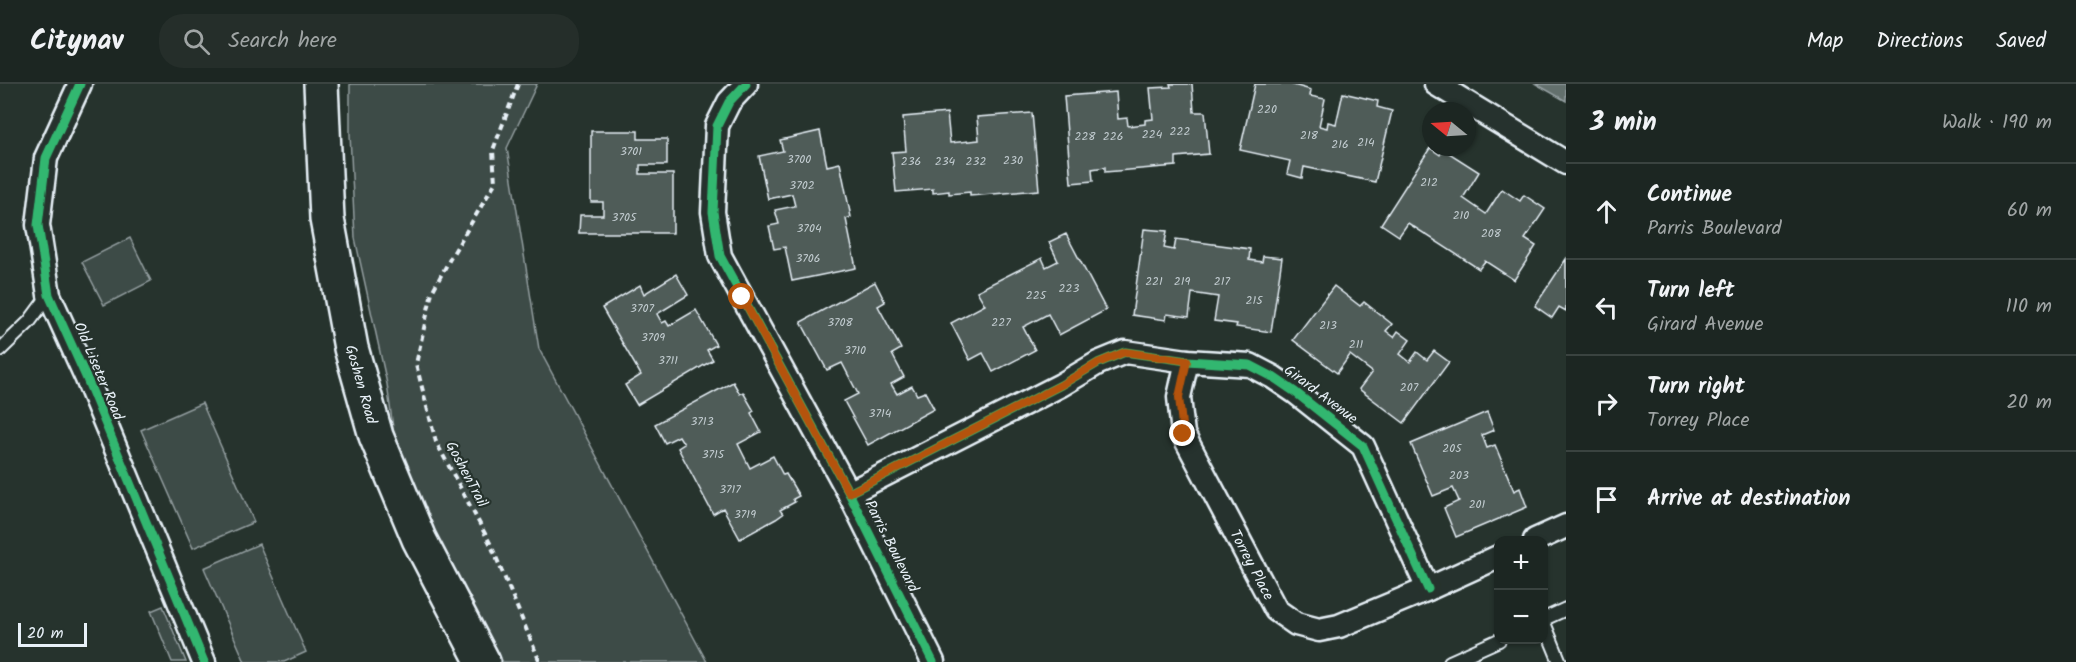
<!DOCTYPE html>
<html lang="en">
<head>
<meta charset="utf-8">
<style>
	:root { --surface:#1c2622; --page:#252e2a; --text:#f1f3f6; --muted:#a0a5a5; --line:#3a4340 }
	body { margin:0; font-family:Kalam,sans-serif; background:var(--page); color:var(--text) }
	.controls { position:absolute; right:18px; bottom:18px; display:grid; overflow:hidden; border-radius:12px; box-shadow:0 2px 4px #0004 }
	.controls button { width:54px; height:54px; display:grid; place-items:center; padding:0; border:0; border-bottom:2px solid var(--line); background:var(--surface); color:var(--text); font:30px sans-serif }
	.compass { position:absolute; left:1422px; top:18px; width:54px; height:54px; border-radius:50%; background:var(--surface); box-shadow:0 2px 4px #0004; rotate:288deg }
	.scale { position:absolute; left:18px; bottom:15px; width:69px; box-sizing:border-box; padding-left:6px; border:3px solid #e8f1f8; border-top:0; font-size:16px; line-height:21px; white-space:nowrap; color:#e8f1f8; -webkit-text-stroke:4px #26332d; paint-order:stroke }
	.stop { position:absolute; width:18px; height:18px; margin:-14px; border:4px solid #b45309; border-radius:50%; background:#fff }
	.stop.end { background:#b45309; border-color:#fff; box-shadow:0 2px 6px #0008 }
	.list { margin:0; padding:0; list-style:none }
	h2 { display:flex; justify-content:space-between; align-items:center; height:78px; margin:0; padding:0 24px; font-size:26px }
	h2 small { font-size:20px; font-weight:400; color:var(--muted) }
	.list li { display:grid; grid-template-columns:39px 1fr auto; gap:18px; align-items:center; box-sizing:border-box; height:96px; padding:0 24px; border-top:2px solid var(--line) }
	.list b { display:block; font-size:22px; white-space:nowrap }
	.list p { margin:0; font-size:20px; white-space:nowrap; color:var(--muted) }
	.list em { font-size:20px; font-style:normal; color:var(--muted) }
	.icon { flex:none; width:33px; height:33px; fill:none; stroke:currentColor; stroke-width:2; stroke-linecap:round; stroke-linejoin:round }
	.map { position:relative; flex:none; width:1566px; height:578px; overflow:hidden }
	header { display:flex; align-items:center; gap:36px; box-sizing:border-box; height:84px; padding:0 30px; background:var(--surface); border-bottom:2px solid var(--line) }
	header strong { font-size:28px }
	nav { display:flex; gap:33px; margin-inline-start:auto; font-size:21px }
	.search { width:420px; height:54px; background:var(--page); display:flex; align-items:center; gap:15px; box-sizing:border-box; padding:0 21px; border-radius:24px; color:var(--muted); font-size:22px }
	main { display:flex }
	aside { flex:1; background:var(--surface) }
	.map>svg:first-child { display:block }
	.green { fill:#3e4b47; stroke:#939ea0; stroke-width:1.5 }
	.water { fill:#636f6d; stroke:#98a3a5; stroke-width:1.5 }
	.building { fill:#505c59; stroke:#e8f1f8; stroke-width:1.5 }
	.lines { fill:none; stroke-linecap:round; stroke-linejoin:round }
	.service-casing { stroke:#e8f1f8; stroke-width:16 }
	.minor-casing { stroke:#e8f1f8; stroke-width:27 }
	.secondary-casing { stroke:#e8f1f8; stroke-width:38 }
	.path { stroke:#e8f1f8; stroke-width:4; stroke-dasharray:6 4.5; stroke-linecap:butt }
	.service { stroke:#26332d; stroke-width:12 }
	.minor { stroke:#26332d; stroke-width:22 }
	.secondary { stroke:#26332d; stroke-width:33 }
	.cycleway-casing { stroke:#26332d; stroke-width:13 }
	.cycleway { stroke:#33b770; stroke-width:9 }
	.route { stroke:#b45309; stroke-width:8 }
	.labels { text-anchor:middle; stroke-width:4.5; stroke-linejoin:round; paint-order:stroke }
	.number-label { font-size:12px; fill:#c2ccd0 }
	.street-label { font-size:15px; fill:#e8f1f8; stroke:#26332d }
</style>
</head>
<body>
<header>
<strong>Citynav</strong>
<div class="search"><svg class="icon" aria-label="search" viewBox="0 0 24 24"><circle cx="10" cy="10" r="6"/><path d="M15 15l6 6"/></svg>Search here</div>
<nav><a>Map</a><a>Directions</a><a>Saved</a></nav>
</header>
<main>
<div class="map">
<svg width="1566" height="578" viewBox="0 0 1566 578">
	<rect width="100%" height="100%" fill="#26332d"/>
	<filter id="ink" filterUnits="userSpaceOnUse"><feTurbulence type="fractalNoise" baseFrequency=".0167" numOctaves="2"/><feDisplacementMap in="SourceGraphic" scale="12" xChannelSelector="R" yChannelSelector="G"/><feConvolveMatrix kernelMatrix="1 2 1 2 8 2 1 2 1" color-interpolation-filters="sRGB"/></filter>
	<g filter="url(#ink)">
		<g class="green">
			<path d="M350 0H537L507 64 539 265 707 578H503L399 388 387 300 355 154 350 50Z"/>
			<path d="M130 154 151 197 104 221 82 178Z"/>
			<path d="M202 319 254 438 193 464 141 346Z"/>
			<path d="M259 460 306 568 284 578H245L204 484Z"/>
			<path d="M163 522 186 578H172L151 527Z"/>
		</g>
		<path class="water" d="M1536 0H1566V17Z"/>
		<g class="building">
			<path d="M1170 0H1192L1194 28H1205L1209 70 1176 73V82L1105 88V83L1092 85 1093 97 1071 99 1064 12 1116 8 1118 35 1127 34 1128 42 1145 40V36L1153 35 1150 4 1171 3Z"/>
			<path d="M1255 0H1290L1311 6 1310 12 1325 15 1319 42 1327 44 1328 38 1336 40 1343 9 1378 17 1377 23 1392 27 1375 98 1304 83 1302 94 1287 90 1290 77 1240 66Z"/>
			<path d="M947 29 950 59 979 56 977 33 1032 29 1039 106 970 112V108L949 110V107L933 109V105L896 108 892 68 906 67 903 33Z"/>
			<path d="M591 47H638V55H667V81H640V90H673V149H579L580 131H603V118H591Z"/>
			<path d="M820 47 827 82 840 79 851 133 846 135 856 184 792 197 785 163 774 165 769 142 779 140 775 126 795 122 792 110 768 115 759 72 783 67 780 56Z"/>
			<path d="M1430 64 1440 71 1443 65 1479 88 1463 114 1486 130 1502 105 1520 117 1524 111 1545 125 1525 155 1536 162 1514 196 1485 177 1479 185 1408 139 1399 152 1381 140Z"/>
			<path d="M1144 145 1167 147 1164 164 1174 166 1176 155 1250 165 1249 176 1262 178 1263 172 1282 174 1271 248 1236 243 1237 240 1214 237 1218 213 1192 209 1189 233 1167 230 1166 236 1132 231Z"/>
			<path d="M1066 150 1106 226 1059 251 1048 230 1023 243 1035 266 993 288 983 269 970 276 951 239 985 221 977 207 1042 174 1046 183 1058 177 1049 158Z"/>
			<path d="M1566 175V227L1559 223 1552 234 1535 222Z"/>
			<path d="M676 190 688 211 657 230 662 239 666 237 669 242 696 226 716 261 707 266 713 276 637 321 625 301 641 291 602 224 640 201 644 210Z"/>
			<path d="M875 198 885 218 878 222 901 265 892 270 904 293 891 300 897 310 912 302 917 311 925 308 934 325 868 361 844 317 858 310 842 279 827 286 801 238Z"/>
			<path d="M1334 202 1360 222 1364 218 1392 240 1386 247 1394 253 1398 247 1410 256 1400 270 1410 278 1417 268 1427 276 1434 267 1449 278 1404 339 1359 305 1372 288 1350 271 1337 289 1293 256Z"/>
			<path d="M733 298 740 310 743 308 754 327 751 329 761 348 738 360 750 384 773 372 783 391 786 390 799 412 793 415 795 418 780 426 783 430 776 435 740 455 723 424 713 430 678 364 684 360 679 352 665 359 655 340Z"/>
			<path d="M1487 328 1494 346 1482 351 1487 364 1495 361 1514 407 1520 404 1527 423 1456 453 1444 424 1459 417 1453 404 1433 412 1411 360Z"/>
		</g>
		<g class="lines">
			<g class="service-casing">
				<g id="service">
					<path d="M0 266 29 238 49 211"/>
					<path d="M1544 535 1566 525"/>
					<path d="M1544 539 1560 578"/>
					<path d="M1450 578 1499 556"/>
				</g>
			</g>
			<g class="minor-casing">
				<g id="minor">
					<path d="M80 0 46 74 38 141 49 211 87 295 204 578"/>
					<path d="M746 0 729 18 717 42 713 128 720 172 849 409 933 578"/>
					<path d="M1436 0 1566 79"/>
					<path id="s1" d="M1187 277 1179 313 1183 350 1276 526 1296 540 1319 546 1339 542 1428 505 1498 473"/>
					<path d="M849 409 1061 301 1098 279 1125 268 1187 277 1250 281 1273 293 1295 308 1363 362 1428 505"/>
					<path d="M1535 456 1566 442"/>
				</g>
			</g>
			<g class="secondary-casing">
				<g id="secondary">
					<path id="s2" d="M321 0 327 135 351 264 376 352 419 455 483 578"/>
				</g>
			</g>
			<path class="path" d="M518 0 493 66 495 99 451 173 432 208 416 280 436 358 491 461 540 578"/>
			<use href="#service" class="service"/>
			<use href="#minor" class="minor"/>
			<use href="#secondary" class="secondary"/>
			<g class="cycleway-casing">
				<g id="cycleway">
					<path d="M80 0 46 74 38 141 49 211 87 295 204 578"/>
					<path d="M746 0 729 18 717 42 713 128 720 172 849 409 933 578"/>
					<path d="M849 409 1061 301 1098 279 1125 268 1187 277 1250 281 1273 293 1295 308 1363 362 1428 505"/>
				</g>
			</g>
			<use href="#cycleway" class="cycleway"/>
		</g>
	</g>
	<g class="lines" filter="url(#ink)">
		<path class="route" d="M742 213 849 409 1061 301 1098 279 1125 268 1187 277 1179 313 1183 350"/>
	</g>
	<g class="labels">
		<g class="number-label">
			<text x="1267" y="29">220</text>
			<text x="1180" y="51">222</text>
			<text x="1152" y="54">224</text>
			<text x="1309" y="55">218</text>
			<text x="1085" y="56">228</text>
			<text x="1113" y="56">226</text>
			<text x="1366" y="62">214</text>
			<text x="1340" y="64">216</text>
			<text x="631" y="71">3701</text>
			<text x="799" y="79">3700</text>
			<text x="1013" y="80">230</text>
			<text x="911" y="81">236</text>
			<text x="945" y="81">234</text>
			<text x="976" y="81">232</text>
			<text x="1429" y="102">212</text>
			<text x="802" y="105">3702</text>
			<text x="1461" y="135">210</text>
			<text x="624" y="137">3705</text>
			<text x="809" y="148">3704</text>
			<text x="1491" y="153">208</text>
			<text x="808" y="178">3706</text>
			<text x="1154" y="201">221</text>
			<text x="1182" y="201">219</text>
			<text x="1222" y="201">217</text>
			<text x="1069" y="208">223</text>
			<text x="1036" y="215">225</text>
			<text x="1254" y="220">215</text>
			<text x="642" y="228">3707</text>
			<text x="840" y="242">3708</text>
			<text x="1001" y="242">227</text>
			<text x="1328" y="245">213</text>
			<text x="653" y="257">3709</text>
			<text x="1356" y="264">211</text>
			<text x="855" y="270">3710</text>
			<text x="668" y="280">3711</text>
			<text x="1409" y="307">207</text>
			<text x="880" y="333">3714</text>
			<text x="702" y="341">3713</text>
			<text x="1452" y="368">205</text>
			<text x="713" y="374">3715</text>
			<text x="1459" y="395">203</text>
			<text x="730" y="409">3717</text>
			<text x="1477" y="424">201</text>
			<text x="745" y="434">3719</text>
		</g>
		<g class="street-label">
			<text transform="translate(99 287) rotate(67)" y="5">Old Liseter Road</text>
			<text dy="5" stroke="none"><textPath href="#s2" startOffset="304">Goshen Road</textPath></text>
			<text transform="translate(1321 310) rotate(37)" y="5">Girard Avenue</text>
			<text transform="translate(467 390) rotate(62)" y="5">GoshenTrail</text>
			<text transform="translate(892 462) rotate(63)" y="5">Parris Boulevard</text>
			<text dy="5" stroke="none"><textPath href="#s1" startOffset="222">Torrey Place</textPath></text>
		</g>
	</g>
</svg>
<div class="controls">
<button>+</button>
<button>−</button>
</div>
<svg class="compass" viewBox="-18 -18 36 36"><path d="M0-13l5 13h-10z" fill="#e53935"/><path d="M0 13l5-13h-10z" fill="#a0a5a5"/></svg>
<div class="scale">20 m</div>
<div class="stop" style="left:742px;top:213px"></div>
<div class="stop end" style="left:1183px;top:350px"></div>
</div>
<aside>
<h2>3 min<small>Walk · 190 m</small></h2>
<ul class="list">
<li><svg class="icon" aria-label="ahead" viewBox="0 0 24 24"><path d="M12 20V5M6 11l6-6 6 6"/></svg><div><b>Continue</b><p>Parris Boulevard</p></div><em>60 m</em></li>
<li><svg class="icon" aria-label="left" viewBox="0 0 24 24"><path d="M17 20v-9H6M10 6l-5 5 5 5"/></svg><div><b>Turn left</b><p>Girard Avenue</p></div><em>110 m</em></li>
<li><svg class="icon" aria-label="right" viewBox="0 0 24 24"><path d="M7 20v-9h11M14 6l5 5-5 5"/></svg><div><b>Turn right</b><p>Torrey Place</p></div><em>20 m</em></li>
<li><svg class="icon" aria-label="arrive" viewBox="0 0 24 24"><path d="M6 21V4h12l-3 4 3 4H6"/></svg><div><b>Arrive at destination</b></div></li>
</ul>
</aside>
</main>
</body>
</html>
